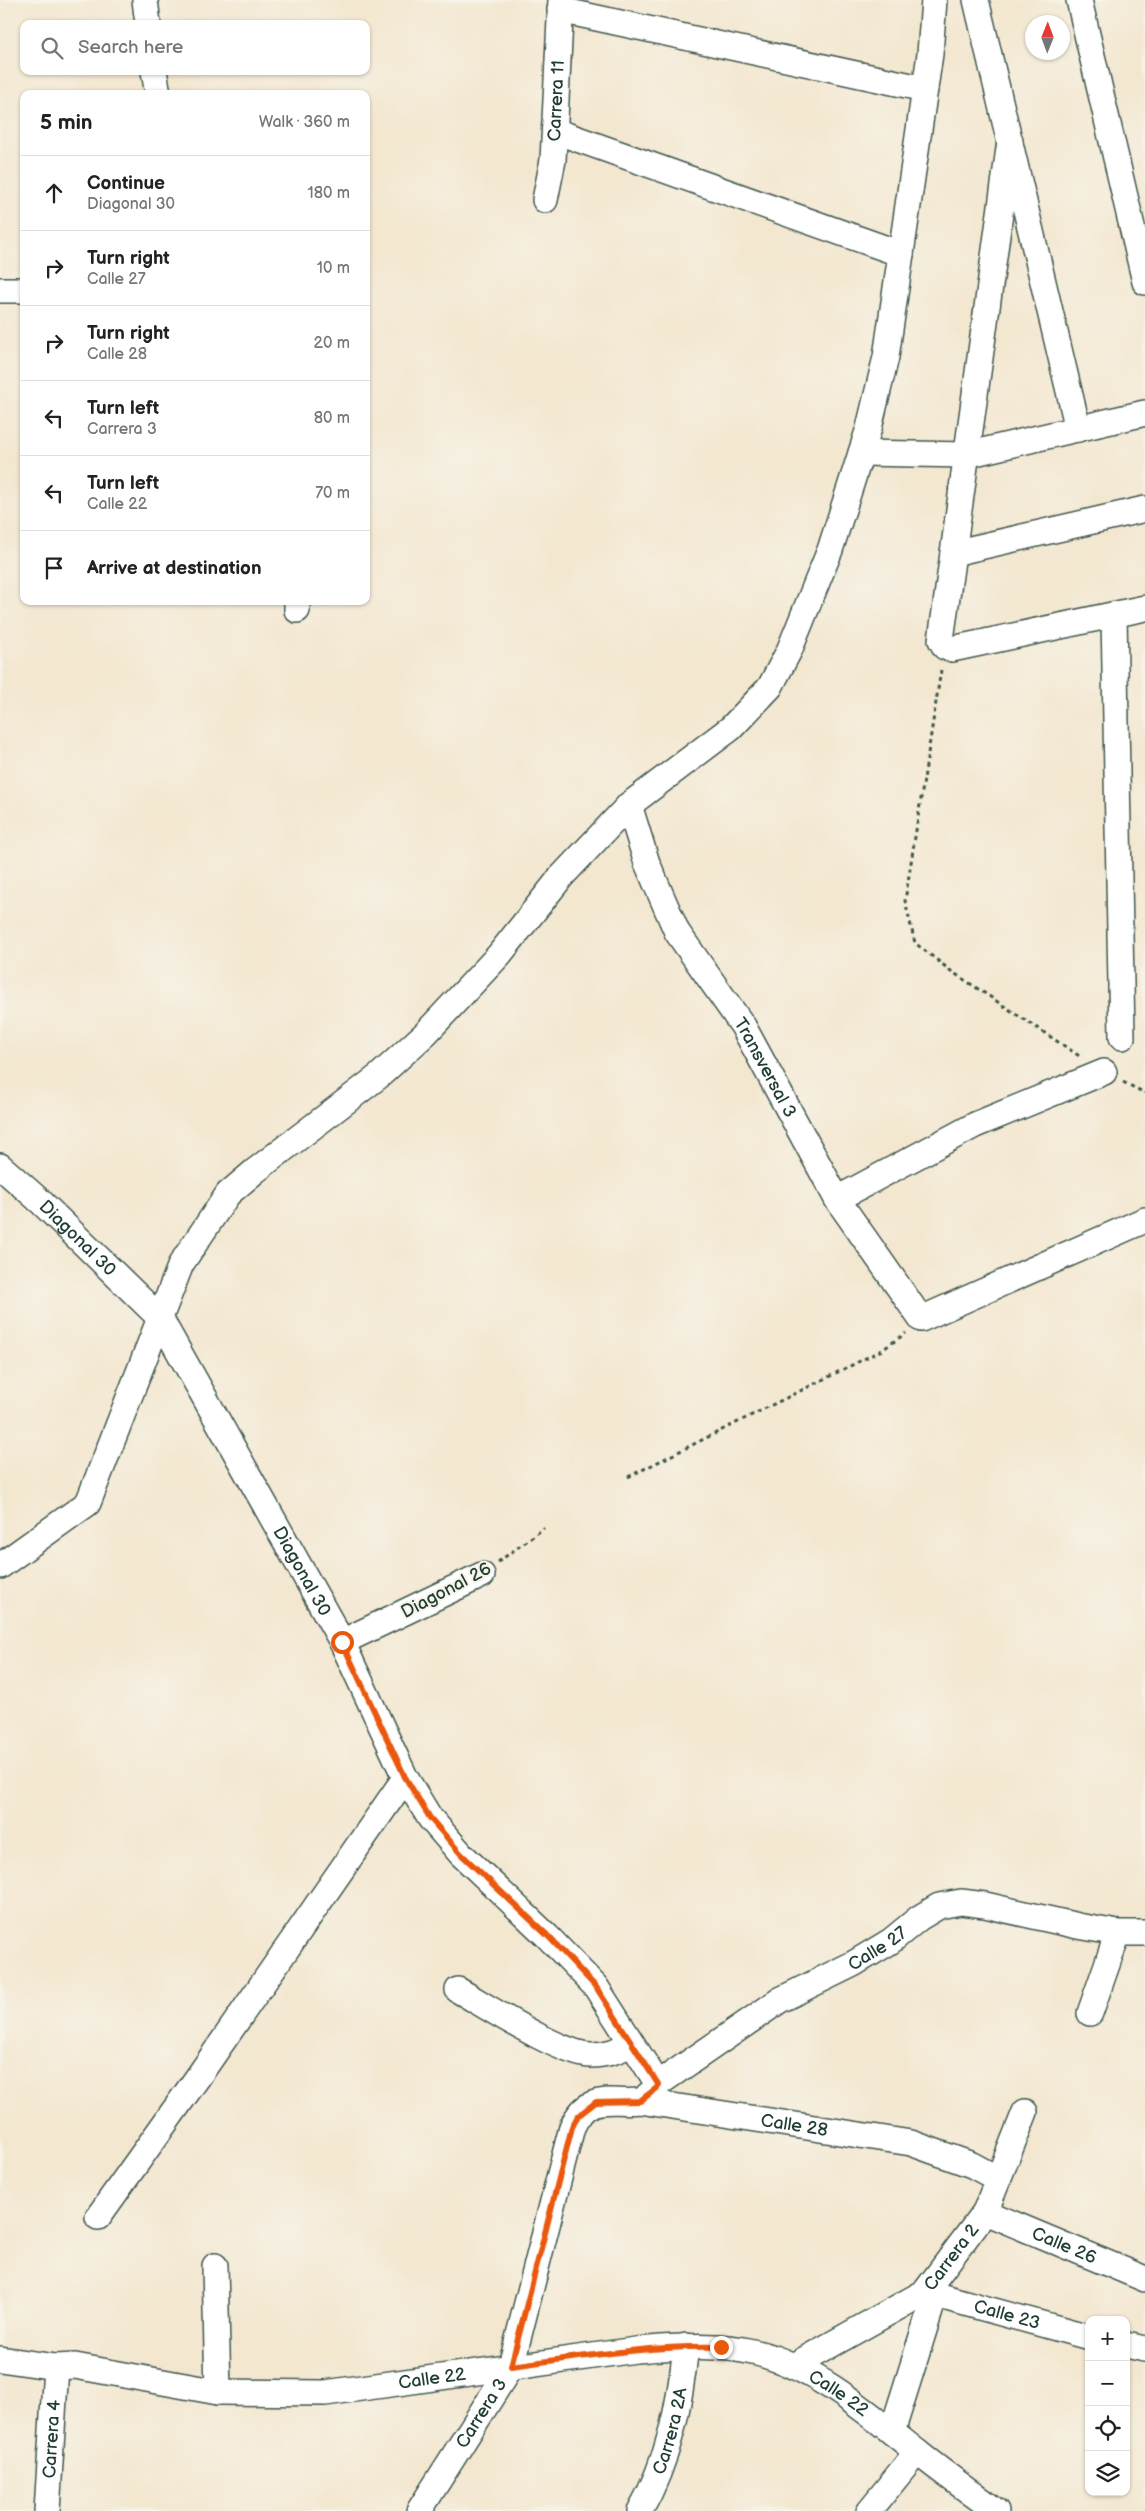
<!DOCTYPE html>
<html lang="en">
<head>
<meta charset="utf-8">
<style>
	:root { --surface:#fff; --page:#f2f2f2; --text:#222; --muted:#767676; --line:#e0e0e0 }
	body { margin:0; font-family:"Balsamiq Sans",sans-serif; background:var(--page); color:var(--text) }
	.controls { position:absolute; right:15px; bottom:15px; display:grid; overflow:hidden; border-radius:10px; box-shadow:0 1px 4px #0004 }
	.controls button { width:45px; height:45px; display:grid; place-items:center; padding:0; border:0; border-bottom:1px solid var(--line); background:var(--surface); color:var(--text); font:25px sans-serif }
	.compass { position:absolute; left:1025px; top:15px; width:45px; height:45px; border-radius:50%; background:var(--surface); box-shadow:0 1px 4px #0004; rotate:1deg }
	.stop { position:absolute; width:15px; height:15px; margin:-11px; border:4px solid #ea580c; border-radius:50%; background:#fff }
	.stop.end { background:#ea580c; border-color:#fff; box-shadow:0 1px 5px #0008 }
	.list { margin:0; padding:0; list-style:none }
	h2 { display:flex; justify-content:space-between; align-items:center; height:65px; margin:0; padding:0 20px; font-size:21px }
	h2 small { font-size:16px; font-weight:400; color:var(--muted) }
	.list li { display:grid; grid-template-columns:32px 1fr auto; gap:15px; align-items:center; box-sizing:border-box; height:75px; padding:0 20px; border-top:1px solid var(--line) }
	.list b { display:block; font-size:19px; white-space:nowrap }
	.list p { margin:0; font-size:16px; white-space:nowrap; color:var(--muted) }
	.list em { font-size:16px; font-style:normal; color:var(--muted) }
	.icon { flex:none; width:28px; height:28px; fill:none; stroke:currentColor; stroke-width:2; stroke-linecap:round; stroke-linejoin:round }
	.map { position:relative; flex:none; width:1145px; height:2511px; overflow:hidden }
	.search { position:absolute; background:var(--surface); box-shadow:0 1px 4px #0004; left:20px; top:20px; width:350px; height:55px; display:flex; align-items:center; gap:12px; box-sizing:border-box; padding:0 18px; border-radius:10px; color:var(--muted); font-size:19px }
	.panel { position:absolute; background:var(--surface); box-shadow:0 1px 4px #0004; left:20px; top:90px; width:350px; height:515px; border-radius:10px }
	.map>svg:first-child { display:block }
	.lines { fill:none; stroke-linecap:round; stroke-linejoin:round }
	.minor-casing { stroke:#3f564b; stroke-width:28 }
	.path { stroke:#3f564b; stroke-width:3; stroke-dasharray:4 4; stroke-linecap:butt }
	.minor { stroke:#fff; stroke-width:25 }
	.route { stroke:#ea580c; stroke-width:6 }
	.labels { text-anchor:middle; stroke-width:4; stroke-linejoin:round; paint-order:stroke }
	.street-label { font-size:18px; fill:#1f3d34; stroke:#f7f3e8 }
</style>
</head>
<body>
<div class="map">
<svg width="1145" height="2511" viewBox="0 0 1145 2511">
	<rect width="100%" height="100%" fill="#f7f3e8"/>
	<filter id="ink" filterUnits="userSpaceOnUse"><feTurbulence type="fractalNoise" baseFrequency=".02" numOctaves="2"/><feDisplacementMap in="SourceGraphic" scale="10" xChannelSelector="R" yChannelSelector="G"/><feConvolveMatrix kernelMatrix="1 2 1 2 8 2 1 2 1" color-interpolation-filters="sRGB"/></filter>
	<filter id="wash" filterUnits="userSpaceOnUse"><feTurbulence type="fractalNoise" baseFrequency=".0096" numOctaves="4" result="noise"/><feDisplacementMap in="SourceGraphic" scale="20" xChannelSelector="R" yChannelSelector="G"/><feGaussianBlur stdDeviation="1.12" result="paint"/><feColorMatrix in="noise" values="0 0 0 0 0 0 0 0 0 0 0 0 0 0 0 0 0 1.4 0 .05"/><feComposite in="paint" operator="in"/></filter>
	<g filter="url(#wash)">
		<rect width="100%" height="100%" fill="#f3e7d0"/>
	</g>
	<g filter="url(#ink)">
		<g class="lines">
			<g class="minor-casing">
				<g id="minor">
					<path d="M145 0 148 24"/>
					<path d="M976 0 1078 429"/>
					<path d="M1079 0 1145 282"/>
					<path d="M560 10 925 89"/>
					<path d="M154 71 158 94"/>
					<path d="M555 131 901 254"/>
					<path d="M1010 141 941 640 945 647 952 649 1145 608"/>
					<path id="s1" d="M545 200 553 160 561 0"/>
					<path d="M0 290H24"/>
					<path d="M861 453 966 455 1145 413"/>
					<path d="M953 553 1145 509"/>
					<path d="M297 601V610"/>
					<path d="M1114 616 1122 1037"/>
					<path id="s2" d="M629 805 647 863 677 932 743 1026 837 1199 921 1319 1145 1220"/>
					<path id="s3" d="M0 1166 41 1202 160 1318 342 1642 405 1777 430 1818 461 1854 547 1936 596 1987 658 2084"/>
					<path d="M837 1199 975 1125 1104 1072"/>
					<path d="M0 1566 88 1503 181 1264 228 1194 255 1171 379 1076 426 1033 499 955 561 877 629 805 731 728 770 687 789 651 830 550 869 428 886 357 930 54 934 0"/>
					<path d="M342 1642 482 1575"/>
					<path d="M458 1990C486 2006 562 2055 591 2055 606 2055 617 2051 631 2044"/>
					<path d="M1090 2013 1118 1933"/>
					<path id="s4" d="M648 2095 657 2088 658 2084 780 2000 853 1964 891 1941 919 1918 939 1906 961 1902 985 1905 1078 1926 1118 1933H1145"/>
					<path id="s5" d="M985 2212 1145 2279"/>
					<path d="M98 2217 198 2077 405 1778"/>
					<path d="M215 2266 218 2392"/>
					<path id="s6" d="M925 2292 1089 2337"/>
					<path d="M1126 2345 1145 2349"/>
					<path id="s7" d="M0 2359 56 2367 75 2366 218 2392 325 2393 636 2350C676 2347 717 2343 757 2353 817 2368 869 2414 917 2452 942 2472 969 2491 996 2511"/>
					<path id="s8" d="M793 2366 925 2292 985 2212 1025 2112"/>
					<path d="M892 2432 935 2295"/>
					<path id="s9" d="M47 2511 56 2367"/>
					<path id="s10" d="M419 2511 511 2366 572 2127C589 2091 609 2104 640 2101L911 2143 972 2165 998 2179"/>
					<path id="s11" d="M640 2511C669 2460 680 2404 686 2346"/>
					<path d="M869 2511 917 2452"/>
				</g>
			</g>
			<g class="path">
				<path d="M941 670 905 901 915 943 951 971 1081 1057"/>
				<path d="M1123 1082 1145 1093"/>
				<path d="M628 1477 882 1350 906 1333"/>
				<path d="M498 1562 544 1528"/>
			</g>
			<use href="#minor" class="minor"/>
		</g>
	</g>
	<g class="lines" filter="url(#ink)">
		<path class="route" d="M342 1642 405 1777 430 1818 461 1854 548 1936 596 1987 658 2084 657 2088 640 2101 596 2102 578 2116 572 2127 511 2366C581 2357 651 2345 721 2347"/>
	</g>
	<g class="labels">
		<g class="street-label">
			<text dy="6" stroke="none"><textPath href="#s1" startOffset="100">Carrera 11</textPath></text>
			<text dy="6" stroke="none"><textPath href="#s2" startOffset="298">Transversal 3</textPath></text>
			<text dy="6" stroke="none"><textPath href="#s3" startOffset="106">Diagonal 30</textPath></text>
			<text dy="6" stroke="none"><textPath href="#s3" startOffset="511">Diagonal 30</textPath></text>
			<text transform="translate(446 1590) rotate(-28)" y="6">Diagonal 26</text>
			<text dy="6" stroke="none"><textPath href="#s4" startOffset="274">Calle 27</textPath></text>
			<text dy="6" stroke="none"><textPath href="#s10" startOffset="654">Calle 28</textPath></text>
			<text dy="6" stroke="none"><textPath href="#s5" startOffset="86">Calle 26</textPath></text>
			<text dy="6" stroke="none"><textPath href="#s8" startOffset="195">Carrera 2</textPath></text>
			<text dy="6" stroke="none"><textPath href="#s6" startOffset="85">Calle 23</textPath></text>
			<text dy="6" stroke="none"><textPath href="#s7" startOffset="436">Calle 22</textPath></text>
			<text dy="6" stroke="none"><textPath href="#s7" startOffset="855">Calle 22</textPath></text>
			<text dy="6" stroke="none"><textPath href="#s10" startOffset="116">Carrera 3</textPath></text>
			<text dy="6" stroke="none"><textPath href="#s11" startOffset="86">Carrera 2A</textPath></text>
			<text dy="6" stroke="none"><textPath href="#s9" startOffset="72">Carrera 4</textPath></text>
		</g>
	</g>
</svg>
<div class="controls">
<button>+</button>
<button>−</button>
<button><svg class="icon" aria-label="locate" viewBox="0 0 24 24"><circle cx="12" cy="12" r="6"/><path d="M12 2v4M12 18v4M2 12h4M18 12h4"/></svg></button>
<button><svg class="icon" aria-label="layers" viewBox="0 0 24 24"><path d="M12 4l9 5-9 5-9-5zM3 14l9 5 9-5"/></svg></button>
</div>
<svg class="compass" viewBox="-18 -18 36 36"><path d="M0-13l5 13h-10z" fill="#e53935"/><path d="M0 13l5-13h-10z" fill="#767676"/></svg>
<div class="stop" style="left:342px;top:1642px"></div>
<div class="stop end" style="left:721px;top:2347px"></div>
<div class="search"><svg class="icon" aria-label="search" viewBox="0 0 24 24"><circle cx="10" cy="10" r="6"/><path d="M15 15l6 6"/></svg>Search here</div>
<section class="panel">
<h2>5 min<small>Walk · 360 m</small></h2>
<ul class="list">
<li><svg class="icon" aria-label="ahead" viewBox="0 0 24 24"><path d="M12 20V5M6 11l6-6 6 6"/></svg><div><b>Continue</b><p>Diagonal 30</p></div><em>180 m</em></li>
<li><svg class="icon" aria-label="right" viewBox="0 0 24 24"><path d="M7 20v-9h11M14 6l5 5-5 5"/></svg><div><b>Turn right</b><p>Calle 27</p></div><em>10 m</em></li>
<li><svg class="icon" aria-label="right" viewBox="0 0 24 24"><path d="M7 20v-9h11M14 6l5 5-5 5"/></svg><div><b>Turn right</b><p>Calle 28</p></div><em>20 m</em></li>
<li><svg class="icon" aria-label="left" viewBox="0 0 24 24"><path d="M17 20v-9H6M10 6l-5 5 5 5"/></svg><div><b>Turn left</b><p>Carrera 3</p></div><em>80 m</em></li>
<li><svg class="icon" aria-label="left" viewBox="0 0 24 24"><path d="M17 20v-9H6M10 6l-5 5 5 5"/></svg><div><b>Turn left</b><p>Calle 22</p></div><em>70 m</em></li>
<li><svg class="icon" aria-label="arrive" viewBox="0 0 24 24"><path d="M6 21V4h12l-3 4 3 4H6"/></svg><div><b>Arrive at destination</b></div></li>
</ul>
</section>
</div>
</body>
</html>
